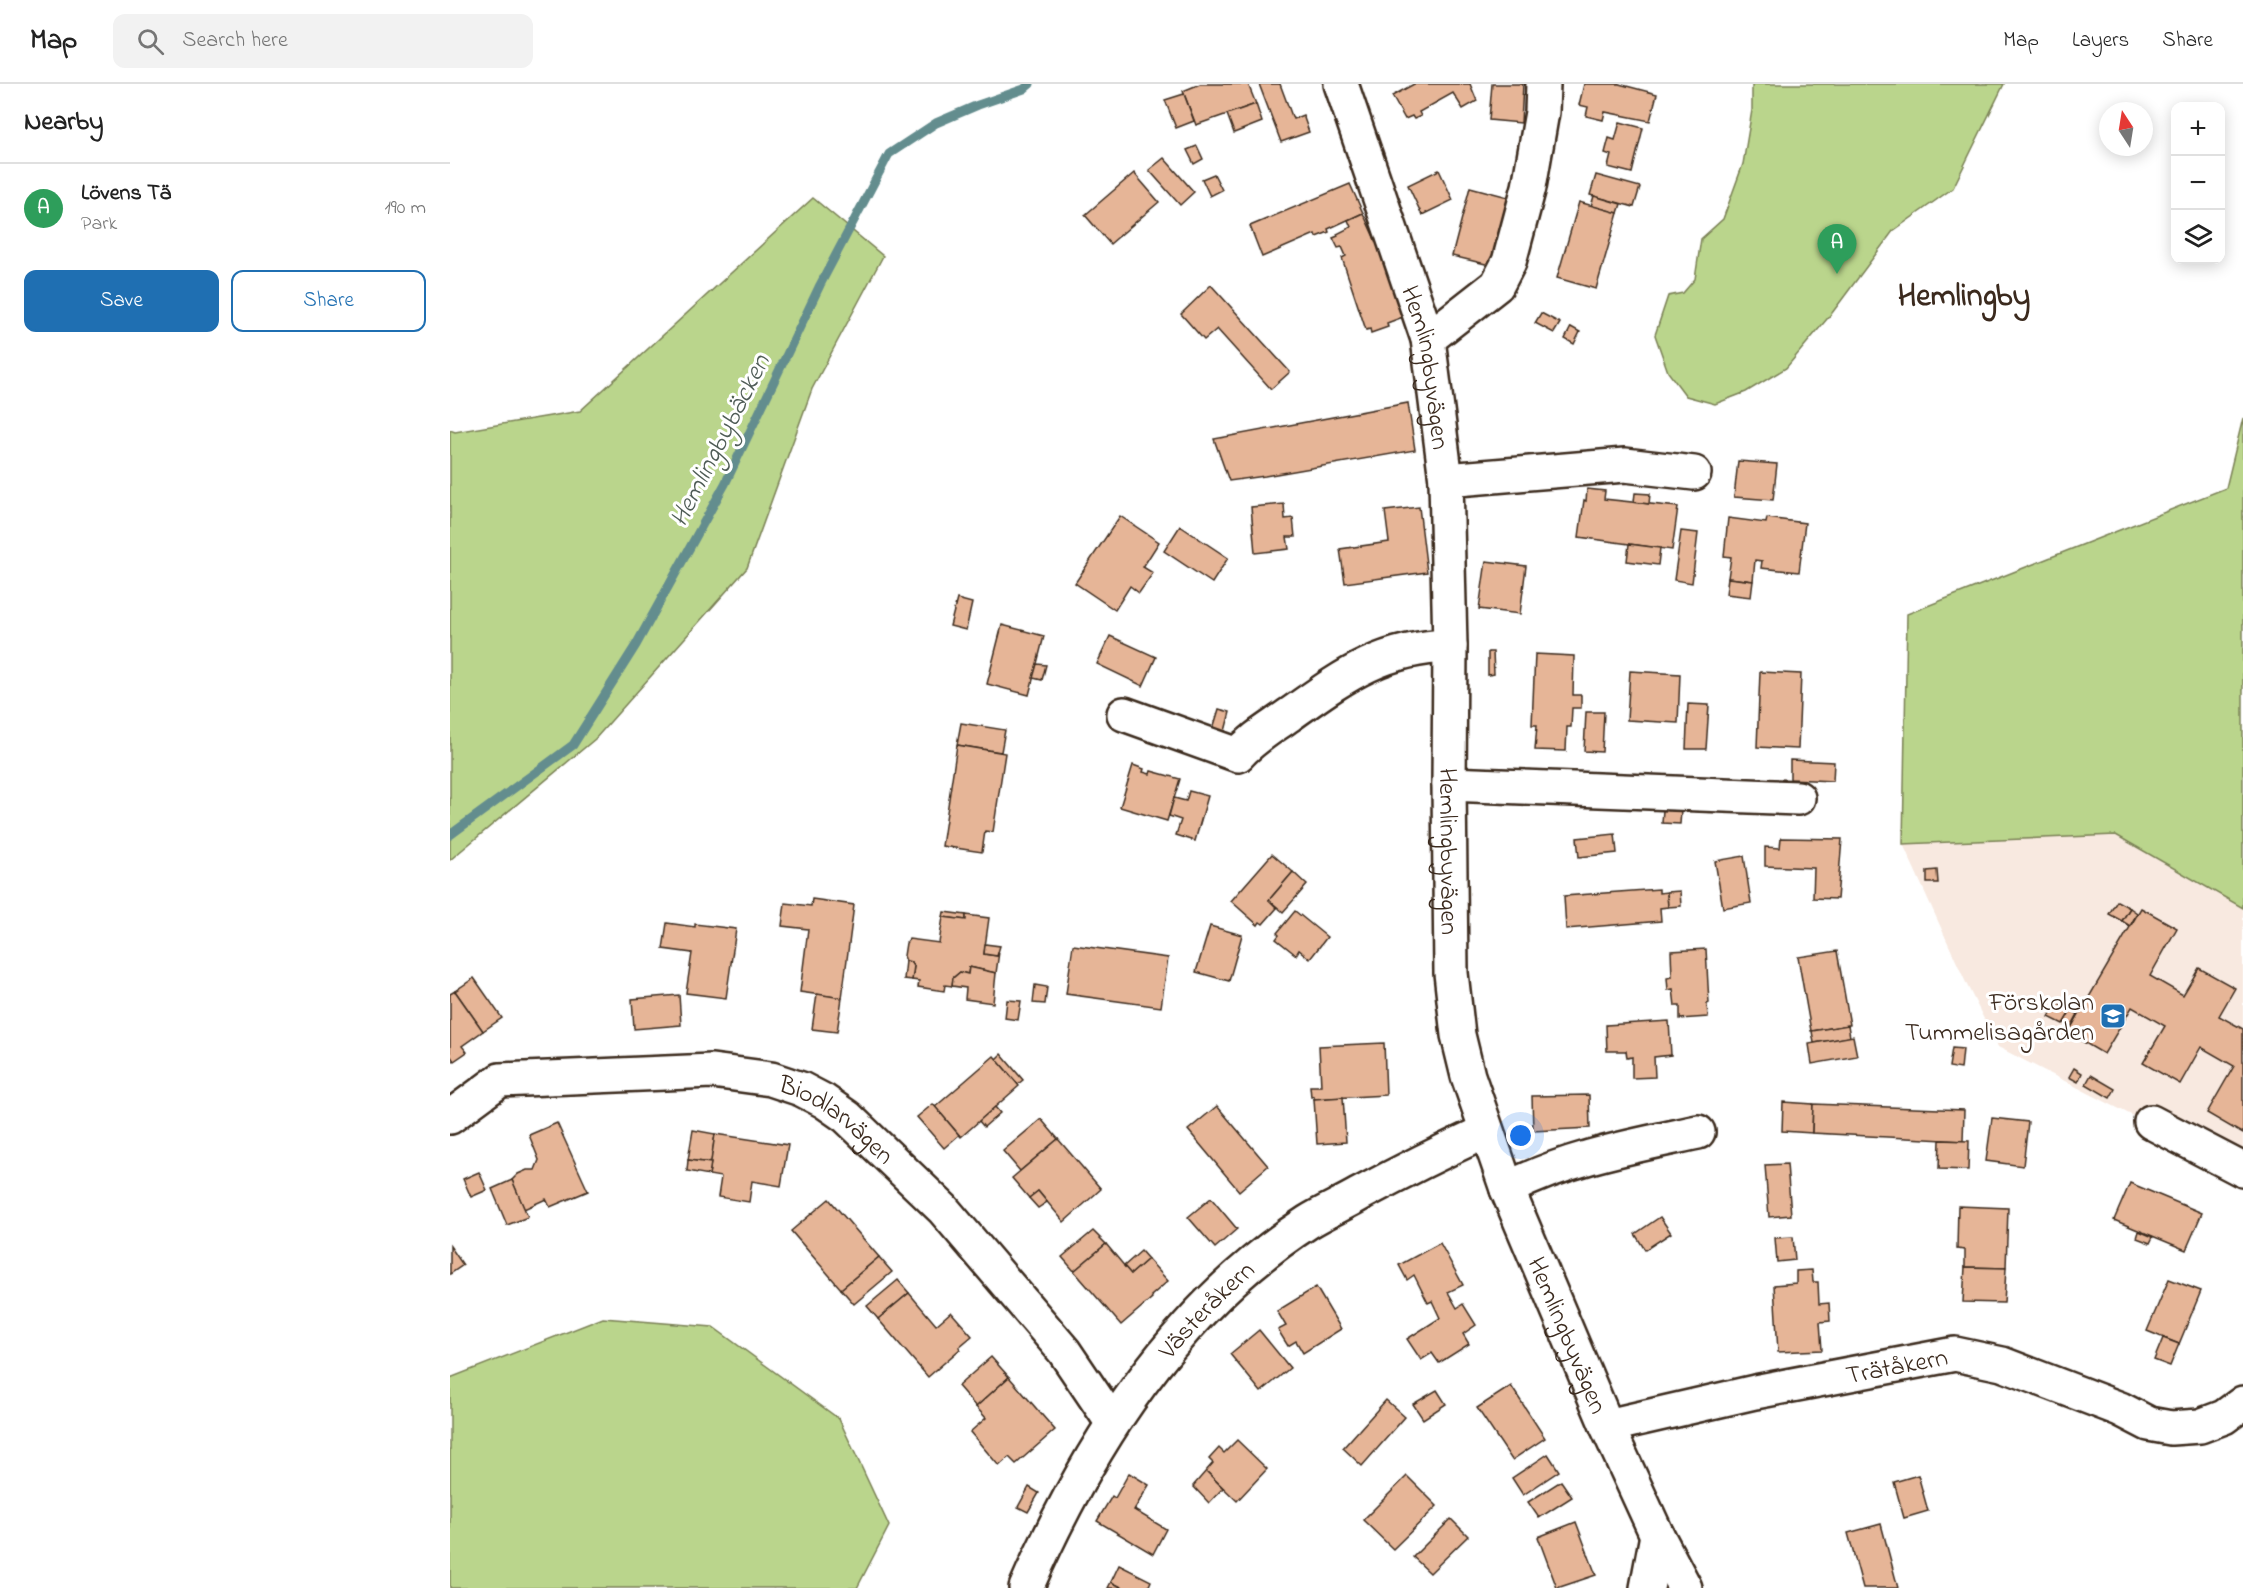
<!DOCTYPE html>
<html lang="en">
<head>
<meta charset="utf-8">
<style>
	:root { --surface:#fff; --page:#f2f2f2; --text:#222; --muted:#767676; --line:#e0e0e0; --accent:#1f6fb2 }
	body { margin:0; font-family:"Indie Flower",sans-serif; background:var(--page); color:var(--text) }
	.controls { position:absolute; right:18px; top:18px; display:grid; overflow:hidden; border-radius:12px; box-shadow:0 3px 15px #0003 }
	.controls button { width:54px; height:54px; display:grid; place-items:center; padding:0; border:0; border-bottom:2px solid var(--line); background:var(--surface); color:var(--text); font:30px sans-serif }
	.compass { position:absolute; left:1649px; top:18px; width:54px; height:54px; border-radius:50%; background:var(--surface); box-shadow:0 3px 15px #0003; rotate:348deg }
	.you { position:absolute; left:1071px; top:1052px; width:21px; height:21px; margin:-15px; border:4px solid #fff; border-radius:50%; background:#1a73e8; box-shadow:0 0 0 9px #1a73e833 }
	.badge { display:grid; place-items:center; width:39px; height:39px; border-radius:50%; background:var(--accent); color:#fff; font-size:20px; font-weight:700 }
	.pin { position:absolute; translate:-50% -50px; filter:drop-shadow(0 2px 3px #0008) }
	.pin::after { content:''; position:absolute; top:32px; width:21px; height:18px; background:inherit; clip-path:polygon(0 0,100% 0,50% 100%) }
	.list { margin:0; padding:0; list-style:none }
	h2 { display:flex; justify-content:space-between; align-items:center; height:78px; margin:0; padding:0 24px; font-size:26px }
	h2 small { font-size:20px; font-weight:400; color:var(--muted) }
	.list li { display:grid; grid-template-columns:39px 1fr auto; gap:18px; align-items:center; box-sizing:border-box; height:90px; padding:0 24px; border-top:2px solid var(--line) }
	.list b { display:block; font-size:22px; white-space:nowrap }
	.list p { margin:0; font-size:20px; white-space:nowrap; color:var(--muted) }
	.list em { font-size:20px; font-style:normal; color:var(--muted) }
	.actions { display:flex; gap:12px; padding:18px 24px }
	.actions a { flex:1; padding:14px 0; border:2px solid var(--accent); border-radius:12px; text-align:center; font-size:21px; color:var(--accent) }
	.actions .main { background:var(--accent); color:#fff }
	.icon { flex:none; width:33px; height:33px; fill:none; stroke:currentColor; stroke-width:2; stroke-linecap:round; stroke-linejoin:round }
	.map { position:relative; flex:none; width:1793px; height:1504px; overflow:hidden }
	header { display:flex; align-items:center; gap:36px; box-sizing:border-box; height:84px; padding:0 30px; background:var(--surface); border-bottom:2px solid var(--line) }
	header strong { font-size:28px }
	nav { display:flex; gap:33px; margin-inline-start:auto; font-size:21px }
	.search { width:420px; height:54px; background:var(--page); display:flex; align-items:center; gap:15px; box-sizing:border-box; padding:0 21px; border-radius:12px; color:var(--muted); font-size:22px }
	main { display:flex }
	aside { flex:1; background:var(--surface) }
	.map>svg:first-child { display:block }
	.built { fill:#f8e9e0 }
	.green { fill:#bad58c; stroke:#7a8055; stroke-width:1.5 }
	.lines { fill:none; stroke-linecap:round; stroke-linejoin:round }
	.stream { stroke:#648d8e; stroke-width:9 }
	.building { fill:#e6b597; stroke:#3b2a1e; stroke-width:1.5 }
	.minor-casing { stroke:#3b2a1e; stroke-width:38 }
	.minor { stroke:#fff; stroke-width:33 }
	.labels { text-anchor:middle; stroke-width:6; stroke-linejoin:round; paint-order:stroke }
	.street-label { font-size:26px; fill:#3b2a1e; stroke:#fff }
	.poi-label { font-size:26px; fill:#3b2a1e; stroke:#fff; text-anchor:end }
	.water-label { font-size:27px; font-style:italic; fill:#4f5c56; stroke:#fff }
	.district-label { font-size:32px; font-weight:bold; fill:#3b2a1e; stroke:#fff }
</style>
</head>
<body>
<header>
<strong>Map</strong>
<div class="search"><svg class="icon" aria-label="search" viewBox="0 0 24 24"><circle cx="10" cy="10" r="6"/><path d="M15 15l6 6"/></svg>Search here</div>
<nav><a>Map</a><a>Layers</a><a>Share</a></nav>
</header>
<main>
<aside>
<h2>Nearby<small></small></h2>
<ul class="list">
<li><span class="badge" style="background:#2e9e5b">A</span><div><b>Lövens Tä</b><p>Park</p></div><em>190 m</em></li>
</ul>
<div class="actions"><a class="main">Save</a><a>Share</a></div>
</aside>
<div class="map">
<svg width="1793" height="1504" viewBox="0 0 1793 1504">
	<rect width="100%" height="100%" fill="#fff"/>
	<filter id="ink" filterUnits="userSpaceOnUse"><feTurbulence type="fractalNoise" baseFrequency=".0167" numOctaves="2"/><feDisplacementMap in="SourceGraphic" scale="12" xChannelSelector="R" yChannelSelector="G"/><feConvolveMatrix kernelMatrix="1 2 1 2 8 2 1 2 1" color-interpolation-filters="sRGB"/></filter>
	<g filter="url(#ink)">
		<path class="built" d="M1666 751 1793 824V1088L1548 963 1517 901 1453 760Z"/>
		<g class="green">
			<path d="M1302 0H1554L1503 104 1443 147 1382 229 1336 284 1296 308 1265 320 1236 312 1218 288 1205 251 1218 212 1233 209 1245 195 1251 155 1273 135 1293 80 1302 26Z"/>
			<path d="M363 114 433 172 362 305 297 484 145 655 0 776V346L5 348 130 327Z"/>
			<path d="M1793 334V824L1666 751 1453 760 1457 530 1776 404Z"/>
			<path d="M153 1234 263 1243 389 1335 439 1442 407 1504H0V1294Z"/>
		</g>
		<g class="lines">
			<path class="stream" d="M0 751 123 661 186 561 275 400 370 201 439 70 486 39 528 21 574 5 580 0"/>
		</g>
		<g class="building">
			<path d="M750 0H798L806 20 746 41 733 7Z"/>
			<path d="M809 0H830L843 35 853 31 859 48 831 58Z"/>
			<path d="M964 0H1020L1027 17 1013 25 1003 9 969 28 971 32 964 35 962 32 955 35 942 12Z"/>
			<path d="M1042 0H1073L1071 39 1039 36Z"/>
			<path d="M1134 0H1169L1207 10 1200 37 1155 28 1153 36 1136 32 1138 23 1129 21Z"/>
			<path d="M734 10 744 37 726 44 715 16Z"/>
			<path d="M806 20 812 38 784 49 777 30Z"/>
			<path d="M1170 38 1193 44 1182 89 1158 83 1161 71 1155 69 1159 54 1165 56Z"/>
			<path d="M747 62 753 75 744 80 737 66Z"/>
			<path d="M714 74 744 108 730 121 699 86Z"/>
			<path d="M989 86 1003 116 972 131 958 101Z"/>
			<path d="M684 89 709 118 660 160 635 131Z"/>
			<path d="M764 90 772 106 760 112 752 95Z"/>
			<path d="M1146 91 1190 103 1184 123 1140 111Z"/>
			<path d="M900 100 913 129 878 145 879 148 866 153 865 150 812 173 800 142Z"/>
			<path d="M1020 103 1058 113 1040 181 1002 172Z"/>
			<path d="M1144 112 1171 120 1168 129 1141 122Z"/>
			<path d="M1129 118 1168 129 1146 205 1107 194Z"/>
			<path d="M913 129 928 162 953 233 937 239 938 243 921 249 920 245 916 246 892 174 896 172 892 163 888 164 883 154 888 152 887 150 901 143 898 136Z"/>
			<path d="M761 201 840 288 821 305 767 245 754 256 731 230Z"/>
			<path d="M1091 229 1110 239 1104 249 1085 239Z"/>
			<path d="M1121 243 1130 248 1124 260 1115 255Z"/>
			<path d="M958 319 965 366 815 392 779 397 764 355Z"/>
			<path d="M1288 377 1327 380 1323 416 1284 413Z"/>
			<path d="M1137 405 1155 407 1154 415 1228 423 1222 466 1129 453 1134 416 1136 417Z"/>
			<path d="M1185 409 1200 410 1199 420 1184 418Z"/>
			<path d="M834 420 835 435 843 434 845 453H837L839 465 805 469 801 423Z"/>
			<path d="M969 423 977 488 895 499 890 465 939 458 935 427Z"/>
			<path d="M670 432 709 458 693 483 703 489 689 509 680 502 665 526 625 499Z"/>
			<path d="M1278 434 1316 439 1317 434 1355 439 1349 488 1311 484 1312 477 1305 476 1303 497 1278 494 1281 473 1274 472Z"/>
			<path d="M730 442 778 474 762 499 714 467Z"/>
			<path d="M1231 447 1248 449 1242 499 1224 496Z"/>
			<path d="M1179 460 1210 464 1208 481 1177 477Z"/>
			<path d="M1036 477 1076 482 1070 530 1029 525Z"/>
			<path d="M1278 494 1303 497 1301 513 1276 510Z"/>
			<path d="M507 515 522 519 516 546 500 542Z"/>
			<path d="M552 541 594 552 579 611 537 600Z"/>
			<path d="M660 552 706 573 693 602 647 580Z"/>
			<path d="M1038 568H1043L1044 590 1038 591Z"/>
			<path d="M1085 570 1124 572 1123 611H1131V624H1122L1121 643H1117L1116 667 1085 666 1087 641H1082Z"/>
			<path d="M587 580 596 581 592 596 583 594Z"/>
			<path d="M1180 587 1230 590 1228 639 1177 636Z"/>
			<path d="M1310 588 1351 590 1348 665 1307 663Z"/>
			<path d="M1238 620 1259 621 1256 665H1236Z"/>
			<path d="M769 625 780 628 774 651 762 648Z"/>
			<path d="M1136 628H1154L1152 668 1134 667Z"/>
			<path d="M511 639 555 646 551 668 507 661Z"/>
			<path d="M507 661 555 669 543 748 535 747 532 768 492 762Z"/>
			<path d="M1340 676 1384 678 1383 697 1340 695Z"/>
			<path d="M683 681 694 685 693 688 700 690 701 687 730 695 717 737 670 723Z"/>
			<path d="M739 707 758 712 745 757 726 751 731 736 719 732 724 714 736 717Z"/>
			<path d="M1213 726 1231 727 1230 740 1212 739Z"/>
			<path d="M1165 750 1167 769 1129 773 1127 754Z"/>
			<path d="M1331 754 1392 755 1387 815 1363 814 1364 784 1315 782V763L1330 764Z"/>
			<path d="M822 770 843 788 819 816 827 824 813 840 810 838 808 841 781 817Z"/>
			<path d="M1294 772 1301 819 1273 824 1265 777Z"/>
			<path d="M1487 786 1488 799H1477V787Z"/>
			<path d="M843 788 857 801 833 828 819 816Z"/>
			<path d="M1209 805V809L1217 808 1218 823 1210 824 1211 837 1116 845 1114 812Z"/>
			<path d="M1230 807 1231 822 1218 823 1217 808Z"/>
			<path d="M362 815 404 821 392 914 350 908 358 845 332 842 335 819 361 822Z"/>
			<path d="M1667 817 1680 824 1672 837 1659 830Z"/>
			<path d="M1680 824 1687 829 1680 842 1672 837Z"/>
			<path d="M1691 824 1727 844 1700 892 1733 911 1749 884 1785 904 1769 932 1793 945V1050L1757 1029 1784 982 1751 963 1730 1000 1693 979 1715 942 1682 923 1654 970 1618 949Z"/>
			<path d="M845 827 877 853 860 875 849 866 846 871 826 855 829 851 827 849Z"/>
			<path d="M494 828 516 831V836L493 833Z"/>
			<path d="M516 831 539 834 534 870 547 872 549 868 546 889 519 883 518 890 510 888 503 894 502 902 495 901 494 907 468 903 469 897 462 896 464 882 461 878 456 877 454 872 456 859 459 855 489 859 493 833 516 836Z"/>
			<path d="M217 839 245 843V840L286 845 276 914 236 909 242 869 213 865Z"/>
			<path d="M760 842 792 851 779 897 746 888Z"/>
			<path d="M535 860 550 862 547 872 534 870Z"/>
			<path d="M623 861 718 874 711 923 616 910Z"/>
			<path d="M1256 865 1259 919 1257 920 1258 933 1230 935V922H1225L1223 905 1218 906 1217 894 1222 893 1221 867Z"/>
			<path d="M1387 867 1400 941 1361 947 1348 873Z"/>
			<path d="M456 877 461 878 464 882 462 896 454 895Z"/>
			<path d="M519 883 546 889 543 919 515 915 516 904 502 902 503 894 510 888 518 890Z"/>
			<path d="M24 894 52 934 33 947 5 907Z"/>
			<path d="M585 901 597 903 595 920 583 919Z"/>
			<path d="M5 907 33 947 12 962 17 968 4 977 0 971V910Z"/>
			<path d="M367 910 392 914 387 948 362 945Z"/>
			<path d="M229 911 231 941 184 945 182 915Z"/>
			<path d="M557 916 571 917 568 936 555 934Z"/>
			<path d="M1607 919 1621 927 1613 940 1599 933Z"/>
			<path d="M1621 926 1628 930 1621 943 1614 939Z"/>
			<path d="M1219 937 1221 971 1204 973 1205 993 1182 994V973L1177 974 1176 967H1157L1156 941Z"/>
			<path d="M1398 941 1400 953 1364 959 1362 947Z"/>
			<path d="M1403 952 1407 972 1362 980 1359 960Z"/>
			<path d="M934 959 936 1011 864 1015V1012L861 1013 860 1002H871L869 962Z"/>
			<path d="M1502 964 1513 965 1511 985 1499 983Z"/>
			<path d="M551 970 573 996 568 1000 546 975Z"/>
			<path d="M544 972 569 1002 511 1053 485 1023Z"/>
			<path d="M1624 984 1632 989 1628 998 1619 993Z"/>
			<path d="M1641 991 1665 1005 1660 1014 1636 1000Z"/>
			<path d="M1139 1011 1140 1044 1083 1047 1082 1012Z"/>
			<path d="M893 1013 896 1058 867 1060 864 1015Z"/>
			<path d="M1333 1018 1363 1020 1362 1049 1332 1047Z"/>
			<path d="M483 1020 509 1051 494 1064 467 1033Z"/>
			<path d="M1363 1020 1514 1026 1513 1057 1362 1049Z"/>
			<path d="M767 1022 818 1082 789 1107 738 1046Z"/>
			<path d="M545 1023 550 1029 534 1043 529 1037Z"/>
			<path d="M1542 1034 1578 1038 1573 1082 1536 1077Z"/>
			<path d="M591 1035 608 1055 570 1087 553 1067Z"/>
			<path d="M107 1039 138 1107 100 1123 96 1115 74 1125 62 1096 68 1090 77 1086H85L89 1076 79 1051Z"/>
			<path d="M243 1046 265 1050 261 1079 238 1076Z"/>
			<path d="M265 1050 338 1061 331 1102 302 1097 299 1118 268 1113 271 1093 259 1091Z"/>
			<path d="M608 1055 651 1105 614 1138 588 1107 579 1114 562 1094Z"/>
			<path d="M1490 1056 1519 1057 1518 1086 1489 1085Z"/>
			<path d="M238 1076 261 1079 259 1091 237 1087Z"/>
			<path d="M1337 1080 1341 1131 1319 1133 1315 1081Z"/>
			<path d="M29 1088 37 1106 21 1113 13 1095Z"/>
			<path d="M62 1096 78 1133 57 1141 42 1105Z"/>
			<path d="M1680 1099 1752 1129 1736 1166 1664 1136Z"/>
			<path d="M588 1107 597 1118 588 1124 579 1114Z"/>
			<path d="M761 1114 787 1145 765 1164 738 1133Z"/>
			<path d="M379 1115 429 1173 391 1205 341 1147Z"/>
			<path d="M1508 1122 1558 1124 1556 1184 1515 1183V1166L1507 1165Z"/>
			<path d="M1210 1133 1221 1149 1195 1166 1185 1150Z"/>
			<path d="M643 1147 656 1160 624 1187 612 1173Z"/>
			<path d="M1689 1147 1703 1153 1700 1159 1687 1154Z"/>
			<path d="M1343 1153 1345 1176 1327 1178 1325 1154Z"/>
			<path d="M990 1159 1013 1201 998 1208 1007 1224 1013 1220 1026 1241 1013 1250 1019 1260 989 1279 982 1269 971 1276 957 1255 990 1234 982 1217 978 1219 964 1191 957 1196 949 1181Z"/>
			<path d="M656 1160 681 1190 698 1175 718 1197 701 1212 702 1214 671 1241 624 1187Z"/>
			<path d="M0 1162 13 1181 0 1190Z"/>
			<path d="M691 1167 698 1175 681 1190 674 1182Z"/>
			<path d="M429 1173 442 1188 404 1220 391 1205Z"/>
			<path d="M1515 1183 1556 1184 1554 1219 1513 1218Z"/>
			<path d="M1362 1186 1363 1198H1368L1369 1220 1379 1219 1380 1237 1370 1238 1372 1266 1328 1268 1324 1201 1346 1199V1187Z"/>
			<path d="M1719 1195 1751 1207 1729 1260 1697 1247Z"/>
			<path d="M448 1196 459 1209 428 1235 417 1222Z"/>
			<path d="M866 1203 891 1245 853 1269 846 1257 838 1262 828 1246 836 1242 827 1227Z"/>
			<path d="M459 1209 486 1241 501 1228 522 1252 509 1263 510 1265 478 1293 428 1235Z"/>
			<path d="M809 1246 840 1284 811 1308 780 1270Z"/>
			<path d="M1713 1254 1729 1260 1720 1282 1704 1276Z"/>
			<path d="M541 1273 559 1293 526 1323 508 1302Z"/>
			<path d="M559 1293 605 1346 566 1380 559 1373 549 1382 520 1348 536 1334 526 1323Z"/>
			<path d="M1061 1302 1095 1354 1062 1376 1027 1324Z"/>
			<path d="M987 1306 996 1320 973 1335 963 1320Z"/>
			<path d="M936 1316 955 1333 912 1382 893 1364Z"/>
			<path d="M787 1356 817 1385 787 1417 756 1387 763 1379 759 1375 769 1364 774 1369Z"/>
			<path d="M1098 1370 1109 1387 1073 1411 1062 1394Z"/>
			<path d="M756 1387 773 1404 759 1419 743 1402Z"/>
			<path d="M679 1389 699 1401 684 1426 716 1445 703 1470 647 1437 662 1412 665 1414Z"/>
			<path d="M1468 1391 1478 1427 1454 1434 1444 1398Z"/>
			<path d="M957 1392 987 1422 943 1465 913 1436Z"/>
			<path d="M1111 1397 1122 1413 1089 1434 1078 1418Z"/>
			<path d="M579 1403 589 1409 578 1428 568 1423Z"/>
			<path d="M1001 1435 1018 1452 980 1489 963 1473Z"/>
			<path d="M1126 1438 1146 1491 1107 1504 1088 1453Z"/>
			<path d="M1431 1440 1448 1504H1413L1398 1449Z"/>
			<path d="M669 1481 701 1497 698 1504H673L661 1498Z"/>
			<path d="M661 1498 673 1504H658Z"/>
		</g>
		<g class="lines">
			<g class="minor-casing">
				<g id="minor">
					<path id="s1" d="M891 0 978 255 996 396 1000 562 999 700 1001 889 1008 951 1018 992 1057 1105 1157 1342 1207 1451 1235 1504"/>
					<path d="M978 255 1047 201 1059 178 1079 103 1092 28 1093 0"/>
					<path d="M996 396 1175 381 1244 389"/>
					<path d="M674 630 788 671C803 654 821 644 839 631 893 593 930 564 1000 562"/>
					<path d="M999 700 1348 714"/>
					<path id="s2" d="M0 1033 50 996 262 987 321 995 351 1005 374 1017 397 1033 493 1125 614 1267 662 1338"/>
					<path d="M1701 1038 1793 1086"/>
					<path d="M1057 1105C1116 1074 1183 1062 1248 1048"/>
					<path id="s3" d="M1157 1342 1305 1308 1505 1270 1552 1280 1670 1325 1699 1340 1721 1344 1750 1342 1774 1333 1793 1319"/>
					<path id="s4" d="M576 1504C638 1362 725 1224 858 1138 874 1128 893 1120 910 1110 951 1088 993 1067 1036 1047"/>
					<path d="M1197 1504 1207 1451"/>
				</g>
			</g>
			<use href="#minor" class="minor"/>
		</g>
	</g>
	<defs>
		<g id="school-square" transform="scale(1.35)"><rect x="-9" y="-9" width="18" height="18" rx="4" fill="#1f6fb2" stroke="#fff"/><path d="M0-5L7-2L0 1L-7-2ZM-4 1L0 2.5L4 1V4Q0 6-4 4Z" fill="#fff"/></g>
	</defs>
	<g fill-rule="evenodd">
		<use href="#school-square" x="1663" y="932"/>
	</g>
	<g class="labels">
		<g class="street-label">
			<text dy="9" stroke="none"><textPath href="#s1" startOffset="297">Hemlingbyvägen</textPath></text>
			<text dy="9" stroke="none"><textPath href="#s1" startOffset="783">Hemlingbyvägen</textPath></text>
			<text dy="9" stroke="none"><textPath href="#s2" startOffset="412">Biodlarvägen</textPath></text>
			<text dy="9" stroke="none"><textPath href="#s4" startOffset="334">Västeråkern</textPath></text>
			<text dy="9" stroke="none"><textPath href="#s1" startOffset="1287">Hemlingbyvägen</textPath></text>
			<text dy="9" stroke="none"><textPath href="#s3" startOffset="296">Trätåkern</textPath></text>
		</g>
		<g class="poi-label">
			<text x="1644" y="926">Förskolan<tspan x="1644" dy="30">Tummelisagården</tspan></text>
		</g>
		<g class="water-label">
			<text transform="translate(269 356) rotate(-63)" y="9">Hemlingbybäcken</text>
		</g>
		<g class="district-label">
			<text x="1514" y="221">Hemlingby</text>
		</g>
	</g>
</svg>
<div class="controls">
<button>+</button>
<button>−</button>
<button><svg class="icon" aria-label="layers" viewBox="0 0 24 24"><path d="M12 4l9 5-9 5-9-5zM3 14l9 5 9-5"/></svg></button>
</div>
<svg class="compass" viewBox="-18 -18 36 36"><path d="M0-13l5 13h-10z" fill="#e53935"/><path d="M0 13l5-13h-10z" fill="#767676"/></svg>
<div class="you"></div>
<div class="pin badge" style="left:1387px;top:190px;background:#2e9e5b">A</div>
</div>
</main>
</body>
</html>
